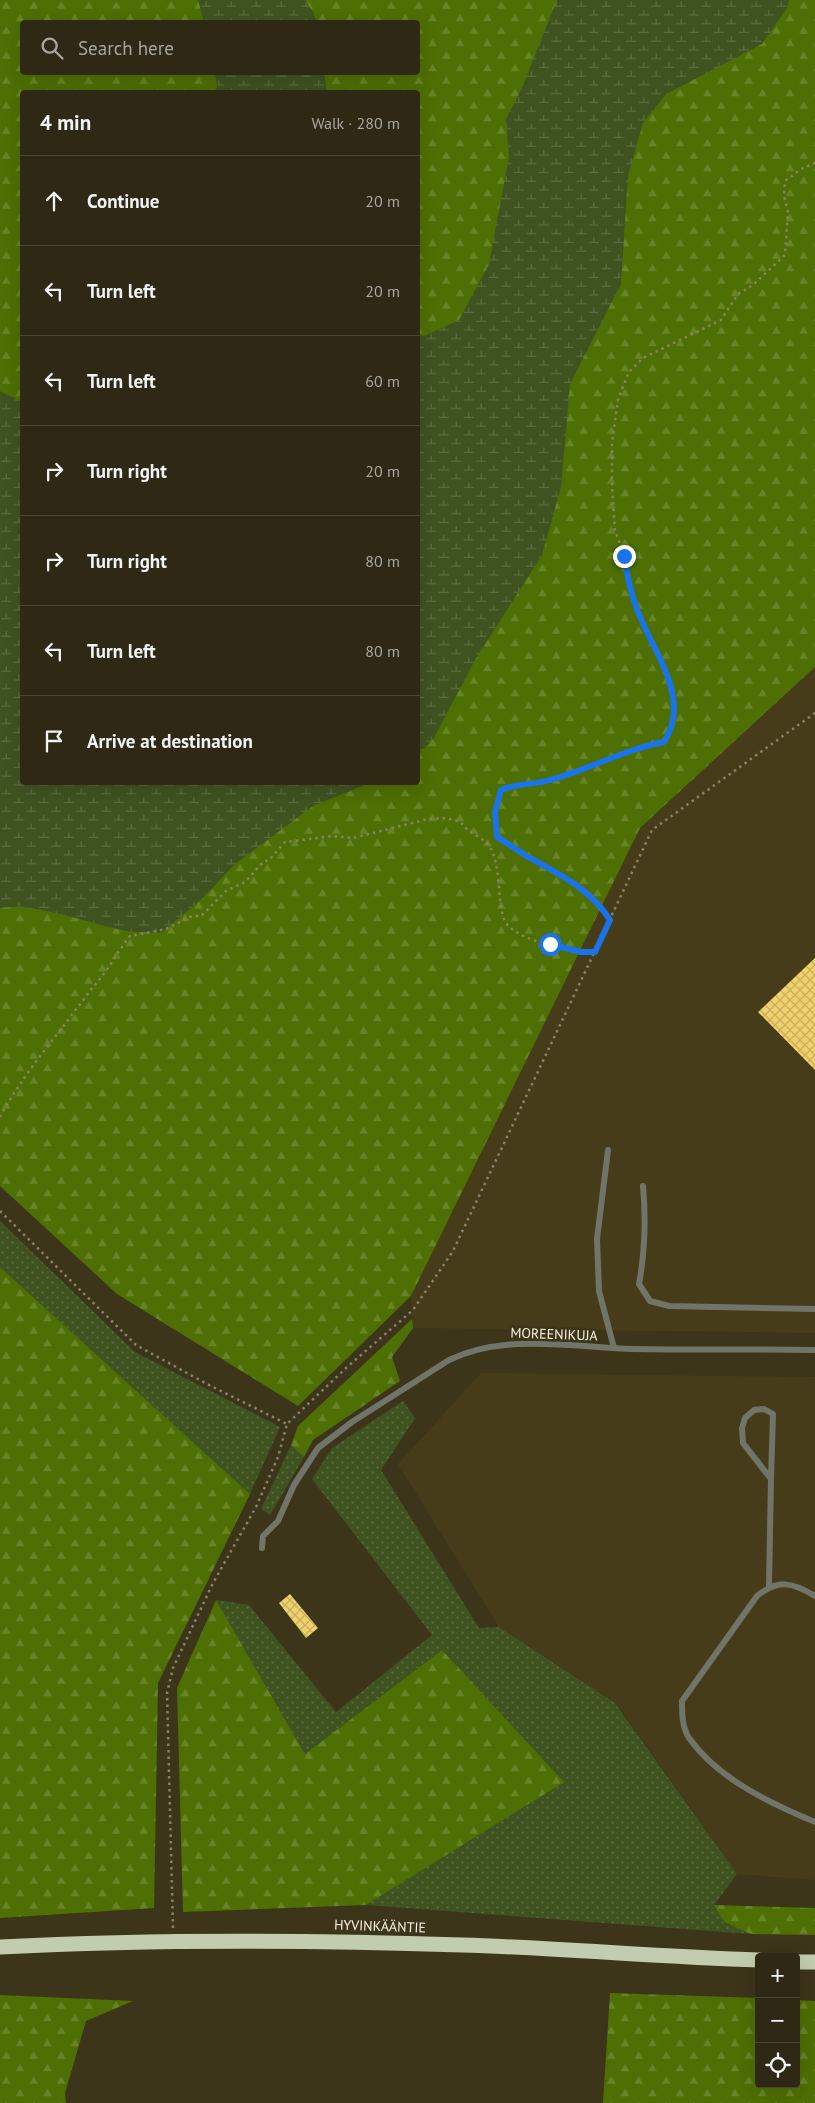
<!DOCTYPE html>
<html lang="en">
<head>
<meta charset="utf-8">
<style>
	:root { --surface:#2e2814; --page:#36301d; --text:#f1f3f6; --muted:#a7a6a0; --line:#494434 }
	body { margin:0; font-family:"PT Sans",sans-serif; background:var(--page); color:var(--text) }
	.controls { position:absolute; right:15px; bottom:15px; display:grid; overflow:hidden; border-radius:5px; box-shadow:0 5px 20px #0002 }
	.controls button { width:45px; height:45px; display:grid; place-items:center; padding:0; border:0; border-bottom:1px solid var(--line); background:var(--surface); color:var(--text); font:25px sans-serif }
	.stop { position:absolute; width:15px; height:15px; margin:-11px; border:4px solid #1a73e8; border-radius:50%; background:#fff }
	.stop.end { background:#1a73e8; border-color:#fff; box-shadow:0 1px 5px #0008 }
	.list { margin:0; padding:0; list-style:none }
	h2 { display:flex; justify-content:space-between; align-items:center; height:65px; margin:0; padding:0 20px; font-size:21px }
	h2 small { font-size:16px; font-weight:400; color:var(--muted) }
	.list li { display:grid; grid-template-columns:32px 1fr auto; gap:15px; align-items:center; box-sizing:border-box; height:90px; padding:0 20px; border-top:1px solid var(--line) }
	.list b { display:block; font-size:19px; white-space:nowrap }
	.list em { font-size:16px; font-style:normal; color:var(--muted) }
	.icon { flex:none; width:28px; height:28px; fill:none; stroke:currentColor; stroke-width:2; stroke-linecap:round; stroke-linejoin:round }
	.map { position:relative; flex:none; width:815px; height:2103px; overflow:hidden }
	.search { position:absolute; background:var(--surface); box-shadow:0 5px 20px #0002; left:20px; top:20px; width:400px; height:55px; display:flex; align-items:center; gap:12px; box-sizing:border-box; padding:0 18px; border-radius:5px; color:var(--muted); font-size:19px }
	.panel { position:absolute; background:var(--surface); box-shadow:0 5px 20px #0002; left:20px; top:90px; width:400px; height:695px; border-radius:5px }
	.map>svg:first-child { display:block }
	.built { fill:#463c19 }
	.grass { fill:url(#grass-dots) }
	.forest { fill:url(#forest-firs); fill-rule:evenodd }
	.wetland { fill:url(#wetland-marsh) }
	.building { fill:url(#building-cross-hatch) }
	.lines { fill:none; stroke-linecap:round; stroke-linejoin:round }
	.path { stroke:#87816a; stroke-width:2.5; stroke-dasharray:2.5 4; stroke-linecap:butt }
	.lane { stroke:#717569; stroke-width:6 }
	.highway { stroke:#c2cdaf; stroke-width:15 }
	.route { stroke:#1a73e8; stroke-width:6 }
	.labels { text-anchor:middle; stroke-width:5; stroke-linejoin:round; paint-order:stroke }
	.street-label { font-size:14px; fill:#f7f2e2; stroke:#3d351a }
</style>
</head>
<body>
<div class="map">
<svg width="815" height="2103" viewBox="0 0 815 2103">
	<defs>
		<pattern id="grass-dots" width="8" height="8" patternUnits="userSpaceOnUse" patternTransform="scale(1.25)"><rect width="8" height="8" fill="#3f5321"/><path d="M2 2h.1M6 6h.1" fill="none" stroke="#5c6c41" stroke-width="1.8" stroke-linecap="round"/></pattern>
		<pattern id="forest-firs" width="22" height="20" patternUnits="userSpaceOnUse" patternTransform="scale(1.25)"><rect width="22" height="20" fill="#4e6f03"/><path d="M5 1l3.5 6h-7zM16 11l3.5 6h-7z" fill="#688427"/></pattern>
		<pattern id="wetland-marsh" width="20" height="14" patternUnits="userSpaceOnUse" patternTransform="scale(1.25)"><rect width="20" height="14" fill="#3f5321"/><path d="M1 5h8M5 5V1M11 12h8M15 12V8" fill="none" stroke="#5c6c41"/></pattern>
		<pattern id="building-cross-hatch" width="8" height="8" patternUnits="userSpaceOnUse" patternTransform="scale(1.25)"><rect width="8" height="8" fill="#f0d16a"/><path d="M0 0l8 8M0 8l8-8" fill="none" stroke="#c6af60"/></pattern>
	</defs>
	<rect width="100%" height="100%" fill="#3d351a"/>
	<g class="built">
		<path d="M815 667V1333L413 1328 411 1296 640 828Z"/>
		<path d="M481 1373 815 1377V1880L737 1874 617 1704 499 1627 398 1464Z"/>
	</g>
	<g class="grass">
		<path d="M0 1221 135 1352 280 1427 250 1494 0 1267Z"/>
		<path d="M403 1401 415 1418 381 1470 479 1628 499 1627 615 1703 737 1874 714 1905 724 1922 751 1934 366 1905 563 1782 442 1650 305 1754 216 1600 249 1605 336 1712 432 1635 312 1479 332 1448Z"/>
		<path d="M291 1445 304 1457 270 1515 261 1509Z"/>
	</g>
	<g class="forest">
		<path d="M0 0H815V667L640 828 411 1296 298 1406 117 1294 0 1186ZM22 22H418V72H22ZM22 92H418V782H22Z"/>
		<path d="M0 1267 250 1494 158 1683 154 1908 0 1918Z"/>
		<path d="M412 1319 413 1328 392 1357 400 1381 313 1440 304 1457 291 1445 298 1426Z"/>
		<path d="M216 1600 305 1754 442 1650 564 1782 366 1905 183 1912 177 1688Z"/>
		<path d="M714 1905 815 1908V1935L751 1934 724 1922Z"/>
		<path d="M610 1993 759 1998V2084H796V2000L815 2001V2103H603Z"/>
		<path d="M0 1995 133 2001 86 2021 65 2093 66 2103H0Z"/>
	</g>
	<g class="wetland">
		<path d="M198 0H305L313 12 317 22H204Z"/>
		<path d="M557 0H789L787 8 762 44 666 94 643 123 628 176 621 284 570 384 561 487 542 555 475 660 434 738 418 754V335L424 336 459 320 489 264 509 157 506 119 522 88Z"/>
		<path d="M215 73H324L327 92H215L217 86Z"/>
		<path d="M0 391 22 402V782L370 783 313 806 234 865 203 898 161 933C147 932 132 933 118 929 86 922 32 902 0 908Z"/>
	</g>
	<g class="building">
		<path d="M815 958V1070L758 1012Z"/>
		<path d="M290 1594 318 1628 306 1638 279 1603Z"/>
	</g>
	<g class="lines">
		<g class="path">
			<path d="M609 921 652 830 815 713"/>
			<path d="M0 1117C24 1072 62 1030 92 988 107 973 117 952 130 936L166 929 192 916H201L226 891 245 882 263 862 269 860 285 842 333 836 353 838 428 819 446 818 461 822C467 833 484 837 490 847 501 866 497 899 504 919 512 941 574 952 595 952L610 920C592 890 563 876 534 860 521 854 510 844 497 837 495 820 494 806 501 790 517 783 534 785 550 780 588 770 625 749 664 742L672 730 674 712 672 690 660 656 637 611 629 586 624 556 615 530 612 487V443L618 399 629 372 643 358 721 320 738 294 753 285 785 255 788 212 784 196 785 181 801 169 815 163"/>
			<path d="M0 1211 136 1345 207 1384 287 1424"/>
			<path d="M173 1928 167 1693 173 1668 213 1583 256 1507 278 1457 287 1424 346 1368 413 1310 453 1251 595 951"/>
		</g>
		<g class="lane">
			<path d="M608 1150 597 1239 599 1291 614 1348"/>
			<path d="M643 1186C646 1219 645 1251 639 1284L650 1301 669 1306 815 1309"/>
			<path d="M262 1548 263 1536 278 1521 294 1485 318 1448 352 1422 449 1360C506 1333 572 1347 633 1349 693 1350 754 1349 815 1350"/>
			<path d="M769 1586 771 1479 743 1443 742 1428 745 1418 754 1410 764 1409 773 1414 771 1479"/>
			<path d="M815 1596C792 1582 778 1579 757 1596L682 1701C682 1713 682 1727 689 1738 718 1779 770 1803 815 1822"/>
		</g>
		<g class="highway">
			<path d="M0 1947C154 1939 308 1940 462 1945 561 1948 660 1957 759 1960"/>
			<path d="M796 1962H815"/>
		</g>
	</g>
	<g class="lines">
		<path class="route" d="M550 944 581 952H595L610 920C592 891 563 876 534 860 521 854 510 844 497 837L495 812 501 790C517 783 534 785 550 780 588 770 625 749 664 742 692 699 654 653 638 612 631 594 627 576 624 556"/>
	</g>
	<g class="labels">
		<g class="street-label">
			<text transform="translate(554 1334) rotate(2)" y="5">MOREENIKUJA</text>
			<text transform="translate(380 1926) rotate(2)" y="5">HYVINKÄÄNTIE</text>
		</g>
	</g>
</svg>
<div class="controls">
<button>+</button>
<button>−</button>
<button><svg class="icon" aria-label="locate" viewBox="0 0 24 24"><circle cx="12" cy="12" r="6"/><path d="M12 2v4M12 18v4M2 12h4M18 12h4"/></svg></button>
</div>
<div class="stop" style="left:550px;top:944px"></div>
<div class="stop end" style="left:624px;top:556px"></div>
<div class="search"><svg class="icon" aria-label="search" viewBox="0 0 24 24"><circle cx="10" cy="10" r="6"/><path d="M15 15l6 6"/></svg>Search here</div>
<section class="panel">
<h2>4 min<small>Walk · 280 m</small></h2>
<ul class="list">
<li><svg class="icon" aria-label="ahead" viewBox="0 0 24 24"><path d="M12 20V5M6 11l6-6 6 6"/></svg><div><b>Continue</b></div><em>20 m</em></li>
<li><svg class="icon" aria-label="left" viewBox="0 0 24 24"><path d="M17 20v-9H6M10 6l-5 5 5 5"/></svg><div><b>Turn left</b></div><em>20 m</em></li>
<li><svg class="icon" aria-label="left" viewBox="0 0 24 24"><path d="M17 20v-9H6M10 6l-5 5 5 5"/></svg><div><b>Turn left</b></div><em>60 m</em></li>
<li><svg class="icon" aria-label="right" viewBox="0 0 24 24"><path d="M7 20v-9h11M14 6l5 5-5 5"/></svg><div><b>Turn right</b></div><em>20 m</em></li>
<li><svg class="icon" aria-label="right" viewBox="0 0 24 24"><path d="M7 20v-9h11M14 6l5 5-5 5"/></svg><div><b>Turn right</b></div><em>80 m</em></li>
<li><svg class="icon" aria-label="left" viewBox="0 0 24 24"><path d="M17 20v-9H6M10 6l-5 5 5 5"/></svg><div><b>Turn left</b></div><em>80 m</em></li>
<li><svg class="icon" aria-label="arrive" viewBox="0 0 24 24"><path d="M6 21V4h12l-3 4 3 4H6"/></svg><div><b>Arrive at destination</b></div></li>
</ul>
</section>
</div>
</body>
</html>
